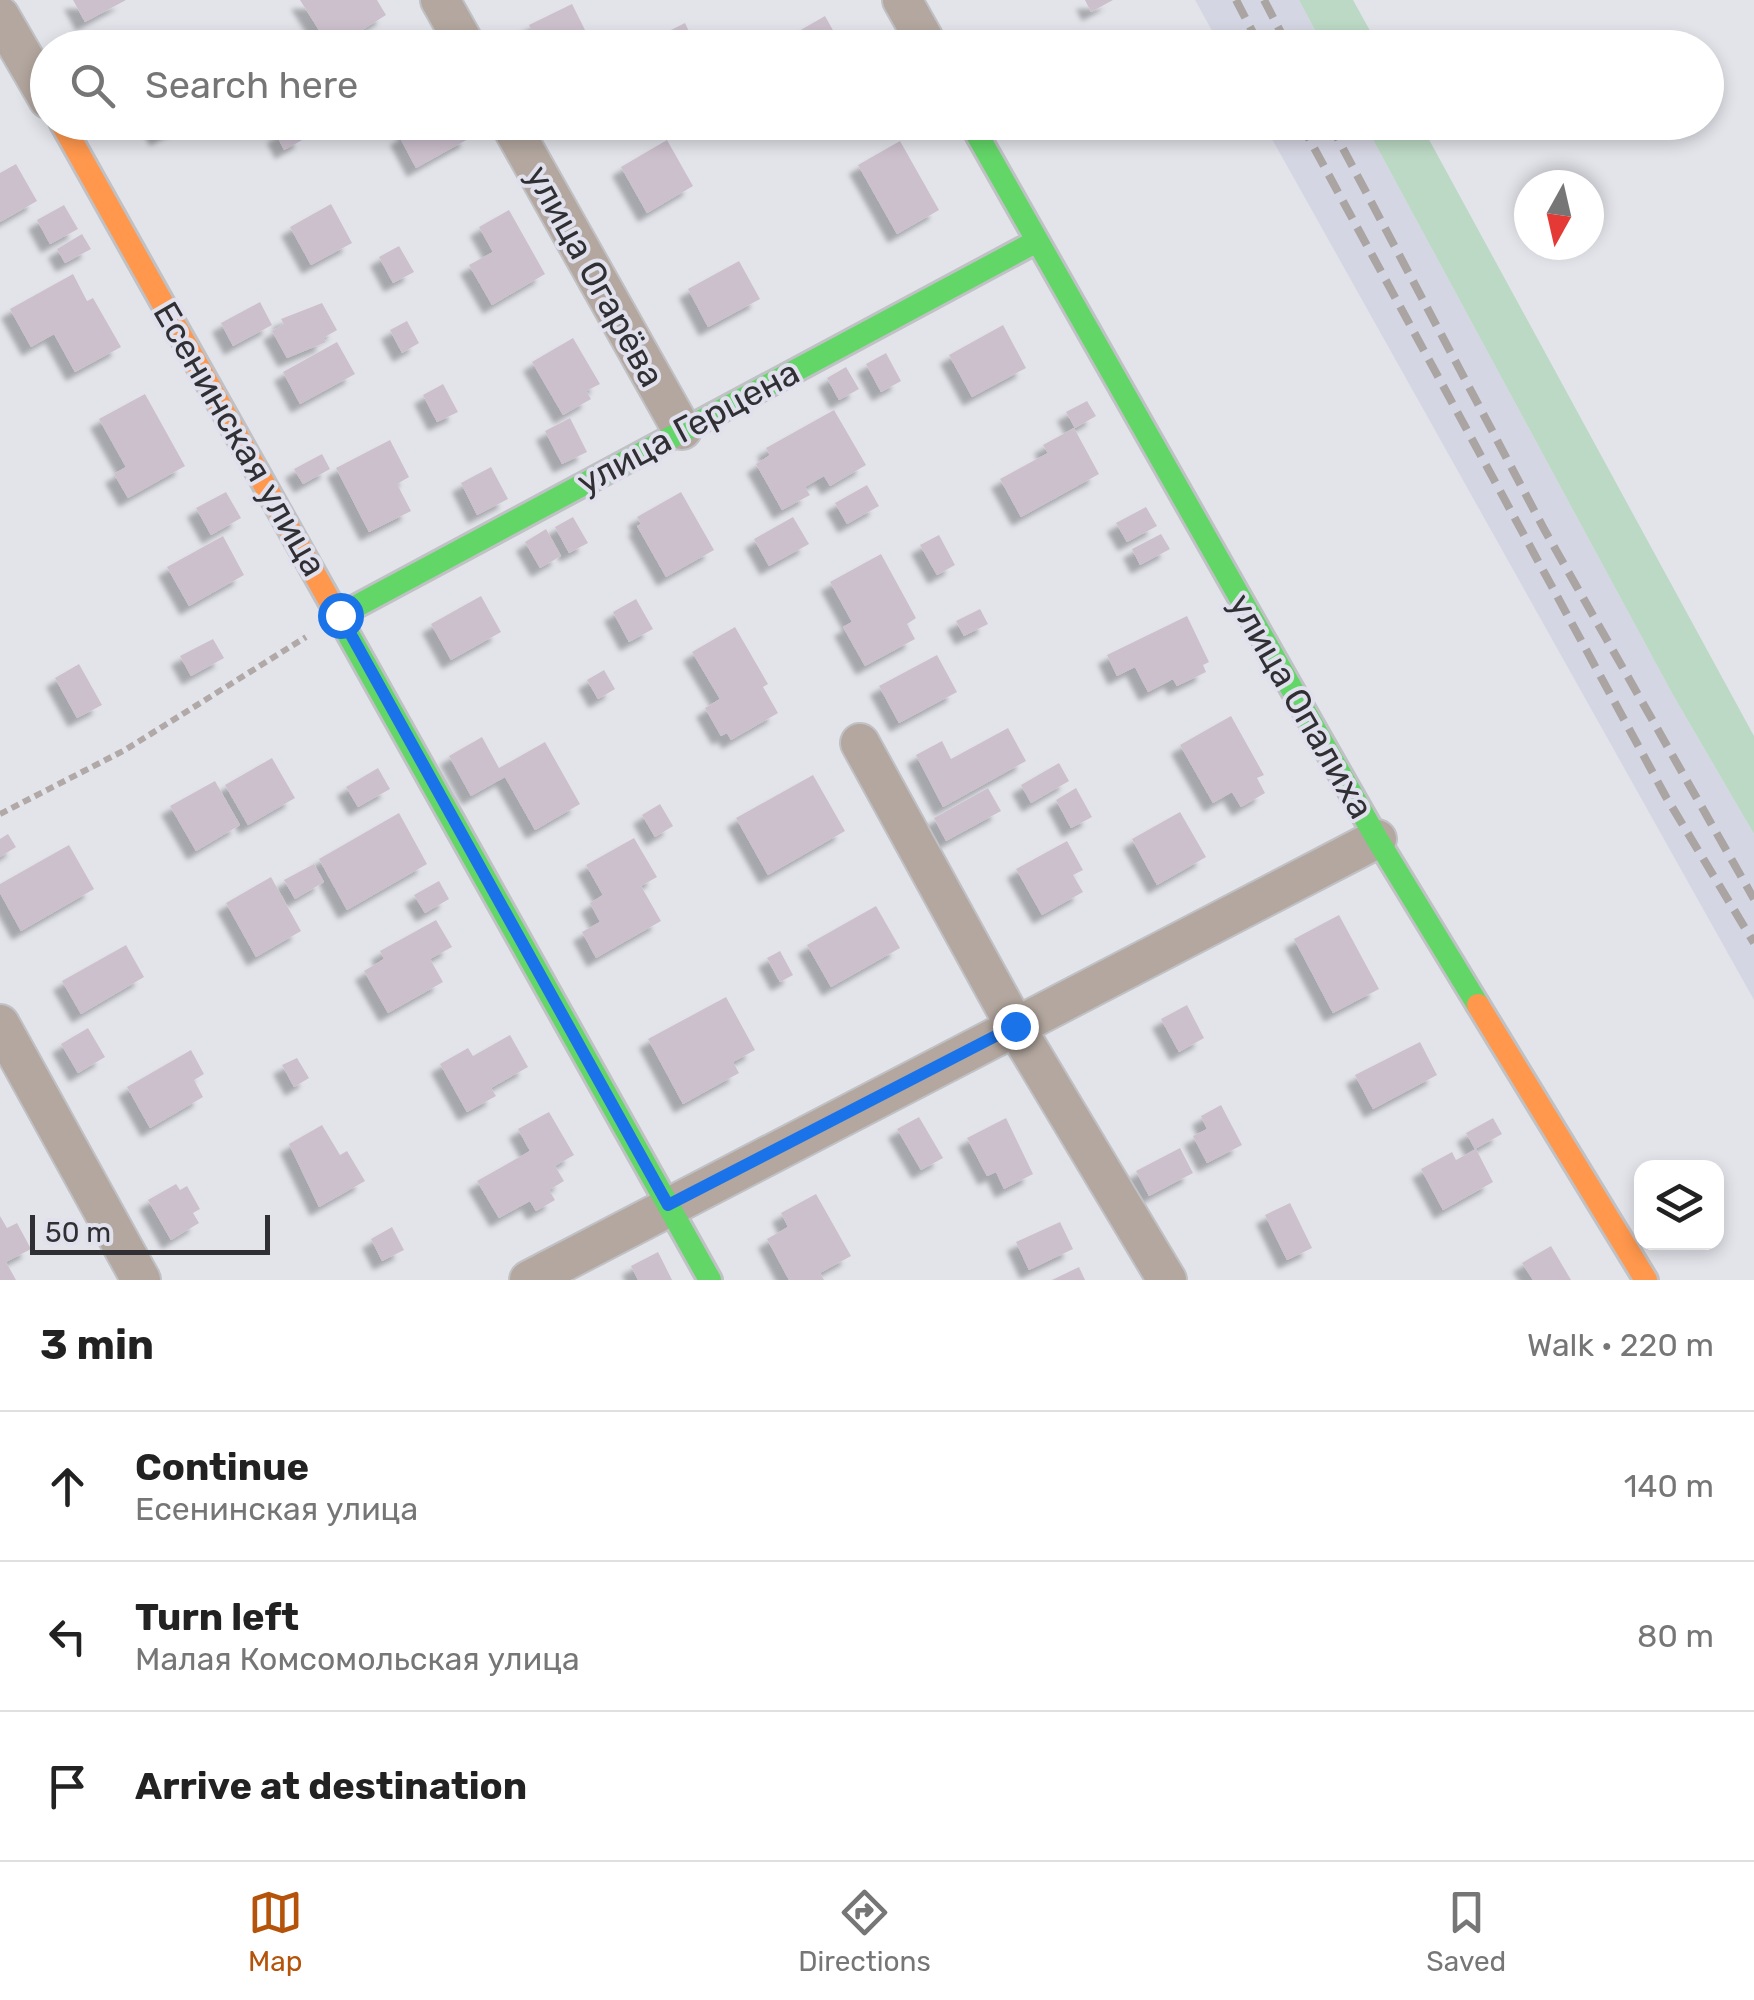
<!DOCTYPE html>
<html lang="en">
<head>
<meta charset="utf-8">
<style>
	:root { --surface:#fff; --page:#f6f6f6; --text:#222; --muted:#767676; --line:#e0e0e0; --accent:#b45309 }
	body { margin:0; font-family:Rubik,sans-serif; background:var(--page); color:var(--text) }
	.controls { position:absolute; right:30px; bottom:30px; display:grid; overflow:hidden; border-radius:20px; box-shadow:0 5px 15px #0003 }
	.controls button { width:90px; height:90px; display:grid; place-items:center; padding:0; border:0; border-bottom:2px solid var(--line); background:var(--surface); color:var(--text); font:50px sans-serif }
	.compass { position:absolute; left:1514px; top:170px; width:90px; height:90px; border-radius:50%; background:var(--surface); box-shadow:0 5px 15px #0003; rotate:188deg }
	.scale { position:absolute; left:30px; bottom:25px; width:240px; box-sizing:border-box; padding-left:10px; border:5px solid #303034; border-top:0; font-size:28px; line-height:35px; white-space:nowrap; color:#303034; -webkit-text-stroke:8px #e0e1ed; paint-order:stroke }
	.stop { position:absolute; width:30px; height:30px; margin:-22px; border:8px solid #1a73e8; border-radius:50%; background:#fff }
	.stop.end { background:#1a73e8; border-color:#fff; box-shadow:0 2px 10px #0008 }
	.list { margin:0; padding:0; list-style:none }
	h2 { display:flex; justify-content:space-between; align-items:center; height:130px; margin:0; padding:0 40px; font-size:42px }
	h2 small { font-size:32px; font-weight:400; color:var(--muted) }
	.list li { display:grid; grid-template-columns:65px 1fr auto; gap:30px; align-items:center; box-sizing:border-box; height:150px; padding:0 40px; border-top:2px solid var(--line) }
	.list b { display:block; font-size:38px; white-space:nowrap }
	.list p { margin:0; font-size:32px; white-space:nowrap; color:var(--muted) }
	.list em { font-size:32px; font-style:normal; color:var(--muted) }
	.icon { flex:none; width:55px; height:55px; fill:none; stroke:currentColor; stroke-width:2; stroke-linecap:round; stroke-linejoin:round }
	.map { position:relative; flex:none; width:1754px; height:1280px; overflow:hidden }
	.search { position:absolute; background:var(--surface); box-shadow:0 5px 15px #0003; left:30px; right:30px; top:30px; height:110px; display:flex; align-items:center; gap:25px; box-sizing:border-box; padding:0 35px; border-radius:55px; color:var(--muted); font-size:38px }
	.sheet { height:580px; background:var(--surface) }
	nav { display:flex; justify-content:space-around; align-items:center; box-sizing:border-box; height:140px; border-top:2px solid var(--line); background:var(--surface); font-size:28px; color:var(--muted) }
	nav a { display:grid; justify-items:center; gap:5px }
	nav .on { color:var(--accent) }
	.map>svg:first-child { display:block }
	.built { fill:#d5d6e3 }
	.green { fill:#bcd9c5 }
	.building { fill:#ccc0cd; filter:url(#shadow) }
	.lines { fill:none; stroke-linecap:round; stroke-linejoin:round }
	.street-casing { stroke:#c0c1c5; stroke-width:42 }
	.fast-casing { stroke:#c0c1c5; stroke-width:28 }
	.slow-casing { stroke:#c0c1c5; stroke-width:28 }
	.path { stroke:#b1a9a7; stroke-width:6; stroke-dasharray:8 5; stroke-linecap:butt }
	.street { stroke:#b3a79f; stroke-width:38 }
	.fast { stroke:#63d668; stroke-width:22 }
	.slow { stroke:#ff974d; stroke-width:22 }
	.rail { stroke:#aaa4a3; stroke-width:8; stroke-dasharray:20 10; stroke-linecap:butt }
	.route { stroke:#1a73e8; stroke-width:12 }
	.labels { text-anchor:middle; stroke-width:8; stroke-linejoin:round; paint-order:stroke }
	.street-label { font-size:35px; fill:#303034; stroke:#e0e1ed }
</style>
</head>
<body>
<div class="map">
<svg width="1754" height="1280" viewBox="0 0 1754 1280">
	<defs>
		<filter id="shadow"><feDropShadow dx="-9" dy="9" stdDeviation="2.5" flood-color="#0004"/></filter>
	</defs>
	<rect width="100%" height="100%" fill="#e3e4ea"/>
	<g class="built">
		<path d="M1195 0H1299L1324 47H1221Z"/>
		<path d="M1263 123H1364L1673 695 1754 834V1000Z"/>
	</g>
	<g class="green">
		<path d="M1299 0H1353L1379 47H1324Z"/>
		<path d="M1364 123H1420L1754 736V834L1673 695Z"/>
	</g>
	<g class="building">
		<path d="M73 0H126L85 22Z"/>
		<path d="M300 0H377L386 15 351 37 356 45 352 48H317L315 44 324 38Z"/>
		<path d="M1085 0H1113L1091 12Z"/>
		<path d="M572 4 594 48H540L529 25Z"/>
		<path d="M825 16 843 48H792L787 38Z"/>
		<path d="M685 23 697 48H672L665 33Z"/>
		<path d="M151 122H187L159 137Z"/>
		<path d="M403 122H461L470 138 416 168 399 136 408 131Z"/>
		<path d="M295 123 304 139 284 150 276 134Z"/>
		<path d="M667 140 693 186 647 213 621 167Z"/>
		<path d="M900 141 939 210 897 234 858 165Z"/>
		<path d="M16 164 37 201 0 222V173Z"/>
		<path d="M331 204 352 243 311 265 290 227Z"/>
		<path d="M64 205 78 229 50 244 37 220Z"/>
		<path d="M509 210 545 274 492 305 469 265 493 252 479 227Z"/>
		<path d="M82 234 91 249 65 263 57 249Z"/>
		<path d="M399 246 414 272 393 283 379 257Z"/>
		<path d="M739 261 760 299 708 327 688 289Z"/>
		<path d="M73 274 87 301 93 298 121 347 75 372 54 334 31 347 10 309Z"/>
		<path d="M260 302 272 325 233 346 221 323Z"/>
		<path d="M322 303 337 330 323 338 326 342 287 358 272 331 284 324 281 319Z"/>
		<path d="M407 321 419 343 402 353 390 330Z"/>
		<path d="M1003 325 1026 368 972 397 949 355Z"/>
		<path d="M573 338 600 384 586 391 591 399 563 415 532 362Z"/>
		<path d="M337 342 355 374 300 404 283 372Z"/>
		<path d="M886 353 901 381 881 392 866 364Z"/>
		<path d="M846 367 859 389 839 400 827 378Z"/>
		<path d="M443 384 458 412 437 422 423 395Z"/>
		<path d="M145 394 185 466 128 498 114 474 126 467 99 419Z"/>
		<path d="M1087 401 1096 416 1075 428 1066 412Z"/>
		<path d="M834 410 866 465 830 486 824 476 805 487 810 495 782 510 756 464 770 455 766 448Z"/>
		<path d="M570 418 587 452 562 464 545 431Z"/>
		<path d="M1074 428 1099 474 1021 517 1000 479 1048 453 1043 445Z"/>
		<path d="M390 440 409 477 397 484 411 511 369 532 336 468Z"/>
		<path d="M322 454 330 469 303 484 294 469Z"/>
		<path d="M491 467 508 499 477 515 461 483Z"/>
		<path d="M867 485 879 506 847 524 835 503Z"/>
		<path d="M226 492 241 518 211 535 196 508Z"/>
		<path d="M681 492 714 550 666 577 637 526 641 524 637 517Z"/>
		<path d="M1146 507 1157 526 1127 542 1116 523Z"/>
		<path d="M573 517 588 543 569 553 555 527Z"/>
		<path d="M793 517 809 544 769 566 754 539Z"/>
		<path d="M546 529 561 556 540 568 525 542Z"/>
		<path d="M1161 534 1170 549 1140 565 1132 549Z"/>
		<path d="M939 535 955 565 937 575 920 545Z"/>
		<path d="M223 536 244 575 189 606 167 567Z"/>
		<path d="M881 554 916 618 907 624 915 639 865 666 843 627 852 622 830 582Z"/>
		<path d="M481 596 501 632 451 660 431 624Z"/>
		<path d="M636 599 653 629 629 642 613 612Z"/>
		<path d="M980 609 988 624 964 636 956 621Z"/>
		<path d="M1187 616 1209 662 1203 665 1206 672 1177 686 1173 679 1148 692 1135 667 1117 676 1107 655Z"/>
		<path d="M735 627 768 684 763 687 778 713 731 740 727 733 721 736 705 708 720 699 692 652Z"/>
		<path d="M213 639 224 658 191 676 180 656Z"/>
		<path d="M937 655 957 692 899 723 879 686Z"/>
		<path d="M79 664 102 705 77 718 55 678Z"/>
		<path d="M604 670 615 689 598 699 587 680Z"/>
		<path d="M1231 716 1264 775 1257 778 1265 793 1241 807 1232 792 1213 803 1180 745Z"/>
		<path d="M1008 728 1026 761 943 807 916 755 942 741 951 759Z"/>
		<path d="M482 737 499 768 545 742 580 804 535 830 505 777 471 796 449 756Z"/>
		<path d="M272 758 295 798 248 825 225 785Z"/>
		<path d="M1059 763 1069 781 1031 803 1021 785Z"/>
		<path d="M378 768 390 789 358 807 346 787Z"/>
		<path d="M813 775 845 831 768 875 736 818Z"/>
		<path d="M215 781 240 825 196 851 170 806Z"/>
		<path d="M988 788 1001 811 946 841 934 818Z"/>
		<path d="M1076 788 1092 817 1071 828 1056 800Z"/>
		<path d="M660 804 673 826 655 837 642 815Z"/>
		<path d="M1180 812 1206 857 1157 885 1132 839Z"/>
		<path d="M399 813 427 864 347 910 319 859Z"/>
		<path d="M8 834 16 847 0 857V839Z"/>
		<path d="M634 838 657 877 641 886 661 921 596 958 582 932 600 922 590 903 603 895 586 865Z"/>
		<path d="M1067 841 1083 870 1073 875 1083 892 1042 915 1016 869Z"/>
		<path d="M69 845 94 889 21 931 0 893V884Z"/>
		<path d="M314 864 324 882 295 899 284 880Z"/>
		<path d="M271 877 301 931 256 957 226 903Z"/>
		<path d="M439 881 449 899 425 913 414 895Z"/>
		<path d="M876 906 900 948 831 987 807 945Z"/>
		<path d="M1339 915 1379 989 1333 1013 1294 939Z"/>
		<path d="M436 920 452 947 430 959 443 982 388 1013 364 971 384 959 380 951Z"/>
		<path d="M126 945 144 977 81 1014 62 981Z"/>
		<path d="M780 951 793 975 780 982 767 958Z"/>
		<path d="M726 997 755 1050 733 1062 739 1073 683 1104 648 1039Z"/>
		<path d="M1187 1005 1204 1038 1179 1052 1161 1019Z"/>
		<path d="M88 1028 105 1057 78 1073 61 1044Z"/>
		<path d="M510 1035 528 1067 491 1088 496 1096 467 1112 440 1064 468 1048 473 1056Z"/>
		<path d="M1420 1042 1437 1075 1373 1109 1355 1075Z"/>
		<path d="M191 1050 204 1074 194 1080 203 1097 150 1128 127 1087Z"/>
		<path d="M297 1058 309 1078 294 1087 282 1065Z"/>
		<path d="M1221 1105 1242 1145 1207 1163 1193 1136 1207 1129 1201 1116Z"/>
		<path d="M549 1112 574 1155 555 1166 564 1181 549 1190 555 1200 536 1211 530 1201 499 1218 477 1181 530 1151 518 1129Z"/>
		<path d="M919 1117 943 1158 921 1170 897 1129Z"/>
		<path d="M1006 1118 1033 1174 1004 1189 996 1172 987 1176 967 1138Z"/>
		<path d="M1493 1118 1502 1134 1475 1149 1466 1133Z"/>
		<path d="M322 1125 340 1155 347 1151 365 1181 319 1207 289 1144Z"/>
		<path d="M1180 1148 1193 1173 1149 1196 1136 1171Z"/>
		<path d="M1476 1149 1493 1182 1443 1210 1421 1169 1452 1152 1456 1160Z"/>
		<path d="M176 1184 180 1190 187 1186 200 1209 193 1213 199 1223 171 1240 148 1200Z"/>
		<path d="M816 1194 851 1256 820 1273 824 1280H789L767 1239 788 1227 781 1213Z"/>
		<path d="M1290 1203 1312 1248 1287 1260 1265 1215Z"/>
		<path d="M0 1216 7 1228 17 1223 31 1249 6 1262 16 1280H0Z"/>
		<path d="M1060 1222 1073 1249 1029 1270 1016 1242Z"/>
		<path d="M392 1227 404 1250 382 1261 371 1239Z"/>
		<path d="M1551 1246 1571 1280H1533L1522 1263Z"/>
		<path d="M658 1252 672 1280H638L631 1266Z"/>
		<path d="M1079 1267 1085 1280H1052Z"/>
	</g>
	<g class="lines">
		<g class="street-casing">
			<g id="street">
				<path d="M440 0 467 48"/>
				<path d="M902 0 929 48"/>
				<path d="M0 16 48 99"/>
				<path d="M509 122 682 430"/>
				<path d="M860 743 1015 1026 1167 1280"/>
				<path d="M0 1024 141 1280"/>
				<path d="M529 1280 1377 839"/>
			</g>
		</g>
		<g class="fast-casing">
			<g id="fast">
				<path d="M970 122 1377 839 1478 1005"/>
				<path d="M340 615 1037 241"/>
				<path d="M342 623 710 1280"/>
			</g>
		</g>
		<g class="slow-casing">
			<g id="slow">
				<path d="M61 122 342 623"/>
				<path d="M1478 1005 1646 1280"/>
			</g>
		</g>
		<path class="path" d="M0 814 125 750 306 637"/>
		<use href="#street" class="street"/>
		<use href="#fast" class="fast"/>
		<use href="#slow" class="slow"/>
		<g class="rail">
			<path d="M1236 0 1261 48"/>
			<path d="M1264 0 1289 48"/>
			<path d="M1300 122 1666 797 1754 943"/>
			<path d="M1329 122 1544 529 1754 899"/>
		</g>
	</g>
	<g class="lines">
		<path class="route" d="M340 615 668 1205 1015 1026"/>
	</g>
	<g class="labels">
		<g class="street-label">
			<text transform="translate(595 276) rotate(61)" y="12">улица Огарёва</text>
			<text transform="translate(688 427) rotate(-28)" y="12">улица Герцена</text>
			<text transform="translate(240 439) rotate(60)" y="12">Есенинская улица</text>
			<text transform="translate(1301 706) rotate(60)" y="12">улица Опалиха</text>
		</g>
	</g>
</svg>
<div class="controls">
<button><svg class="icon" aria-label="layers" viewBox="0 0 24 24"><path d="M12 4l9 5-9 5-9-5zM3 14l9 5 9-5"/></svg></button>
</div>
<svg class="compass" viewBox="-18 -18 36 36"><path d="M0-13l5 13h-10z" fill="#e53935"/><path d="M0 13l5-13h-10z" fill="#767676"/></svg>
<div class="scale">50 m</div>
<div class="stop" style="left:340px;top:615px"></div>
<div class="stop end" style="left:1015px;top:1026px"></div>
<div class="search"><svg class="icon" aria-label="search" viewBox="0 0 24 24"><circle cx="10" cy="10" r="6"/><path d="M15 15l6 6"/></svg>Search here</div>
</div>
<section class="sheet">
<h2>3 min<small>Walk · 220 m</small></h2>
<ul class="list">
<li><svg class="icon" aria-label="ahead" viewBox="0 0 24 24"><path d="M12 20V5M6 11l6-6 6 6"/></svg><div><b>Continue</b><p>Есенинская улица</p></div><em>140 m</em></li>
<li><svg class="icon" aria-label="left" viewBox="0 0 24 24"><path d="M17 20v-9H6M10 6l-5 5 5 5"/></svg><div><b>Turn left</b><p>Малая Комсомольская улица</p></div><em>80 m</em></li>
<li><svg class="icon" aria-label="arrive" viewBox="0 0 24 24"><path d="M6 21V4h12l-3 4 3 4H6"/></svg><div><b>Arrive at destination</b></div></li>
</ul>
</section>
<nav>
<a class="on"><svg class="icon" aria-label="map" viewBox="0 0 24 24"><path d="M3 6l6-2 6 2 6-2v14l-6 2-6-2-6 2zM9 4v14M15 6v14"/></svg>Map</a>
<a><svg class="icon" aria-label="directions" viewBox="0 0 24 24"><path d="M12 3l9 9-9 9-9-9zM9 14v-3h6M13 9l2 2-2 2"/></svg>Directions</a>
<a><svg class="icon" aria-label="saved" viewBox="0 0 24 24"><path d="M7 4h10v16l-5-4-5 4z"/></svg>Saved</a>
</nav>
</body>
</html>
